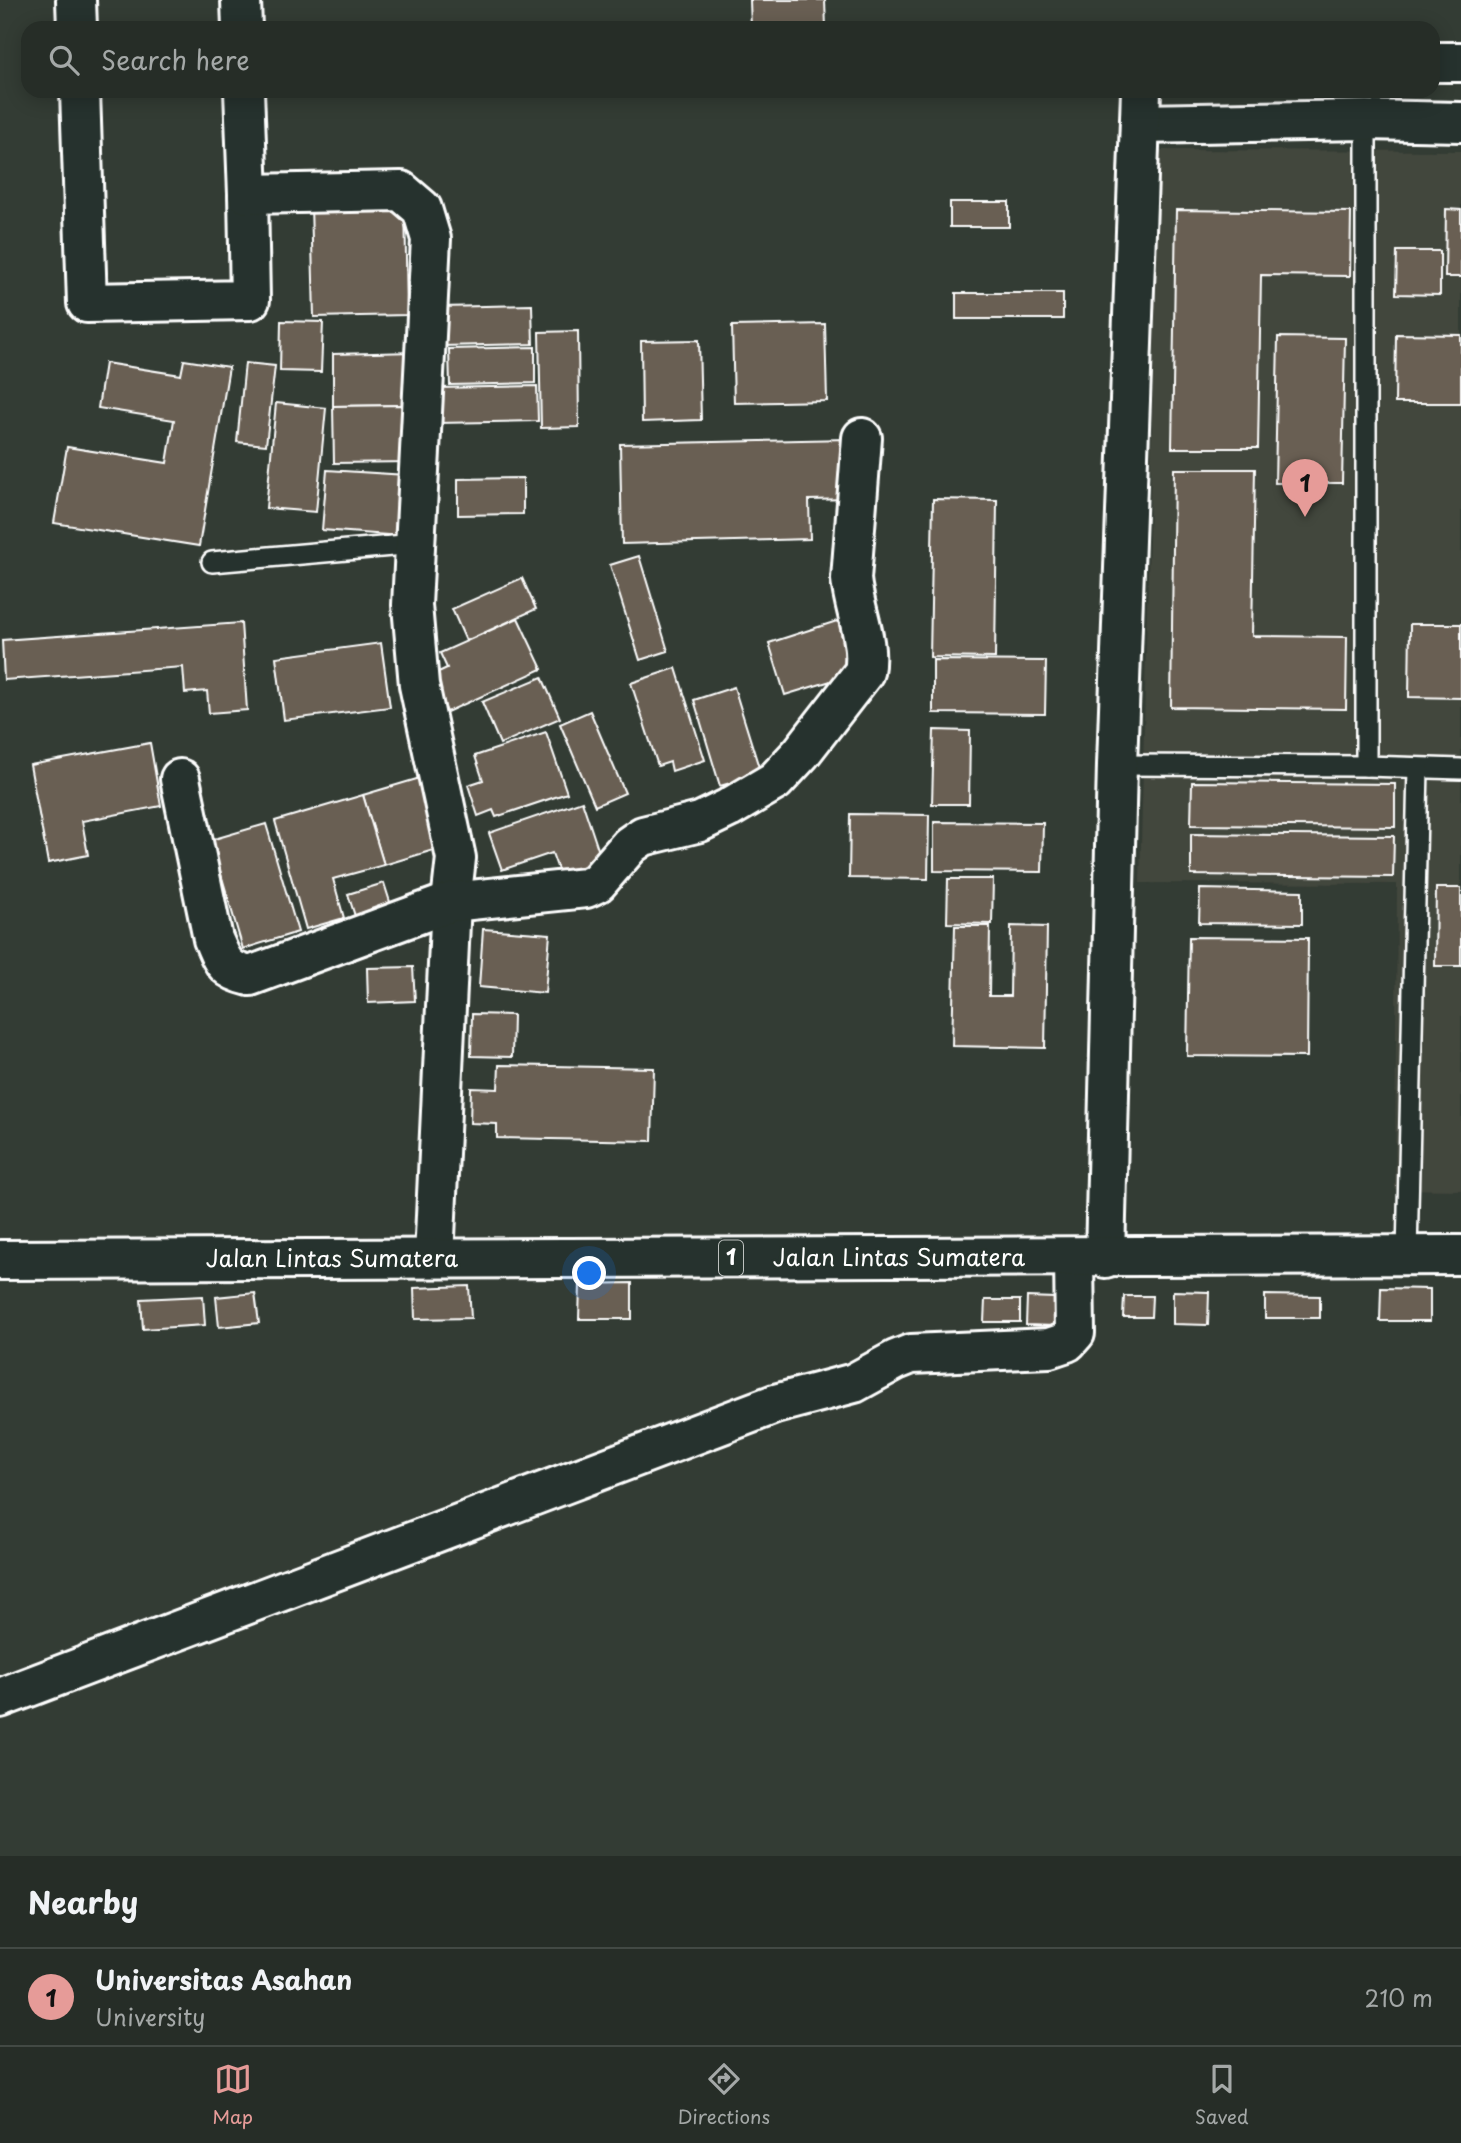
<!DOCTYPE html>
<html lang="en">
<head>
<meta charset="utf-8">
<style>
	:root { --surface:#262d27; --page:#2e352f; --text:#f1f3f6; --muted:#a4a8a7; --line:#424944; --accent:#e69b98 }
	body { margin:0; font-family:"Playpen Sans",sans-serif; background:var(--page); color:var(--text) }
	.you { position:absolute; left:590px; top:1274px; width:24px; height:24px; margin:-18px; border:5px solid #fff; border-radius:50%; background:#1a73e8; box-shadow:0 0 0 10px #1a73e833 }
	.badge { display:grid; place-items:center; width:46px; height:46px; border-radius:50%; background:var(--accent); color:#111; font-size:23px; font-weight:700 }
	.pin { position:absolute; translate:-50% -58px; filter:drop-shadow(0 2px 4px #0008) }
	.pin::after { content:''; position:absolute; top:37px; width:24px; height:21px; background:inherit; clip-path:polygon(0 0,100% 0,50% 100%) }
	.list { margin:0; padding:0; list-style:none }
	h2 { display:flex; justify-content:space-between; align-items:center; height:91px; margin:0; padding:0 28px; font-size:30px }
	h2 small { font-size:23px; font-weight:400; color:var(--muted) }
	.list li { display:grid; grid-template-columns:46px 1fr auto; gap:21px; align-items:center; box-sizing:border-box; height:98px; padding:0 28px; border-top:2px solid var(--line) }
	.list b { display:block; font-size:26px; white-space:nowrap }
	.list p { margin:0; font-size:23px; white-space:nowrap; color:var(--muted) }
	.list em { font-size:23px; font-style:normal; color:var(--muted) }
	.icon { flex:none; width:38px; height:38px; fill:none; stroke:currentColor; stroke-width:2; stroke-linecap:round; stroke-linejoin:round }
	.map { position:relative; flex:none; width:1461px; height:1856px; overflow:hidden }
	.search { position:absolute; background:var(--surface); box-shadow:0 4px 18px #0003; left:21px; right:21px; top:21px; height:77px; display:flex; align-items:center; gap:18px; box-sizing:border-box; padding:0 24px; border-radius:21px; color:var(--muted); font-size:26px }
	.sheet { height:189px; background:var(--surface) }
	nav { display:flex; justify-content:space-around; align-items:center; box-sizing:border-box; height:98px; border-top:2px solid var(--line); background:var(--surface); font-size:19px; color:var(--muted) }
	nav a { display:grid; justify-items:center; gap:4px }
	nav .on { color:var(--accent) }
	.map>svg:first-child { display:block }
	.built { fill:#43463d }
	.building { fill:#695f52; stroke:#fff; stroke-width:2 }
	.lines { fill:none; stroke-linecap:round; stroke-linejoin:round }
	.lane-casing { stroke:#fff; stroke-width:24 }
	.street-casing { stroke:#fff; stroke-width:44 }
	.highway-casing { stroke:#fff; stroke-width:44 }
	.lane { stroke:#26332d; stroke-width:19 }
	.street { stroke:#26332d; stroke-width:38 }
	.highway { stroke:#26332d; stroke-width:38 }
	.labels { text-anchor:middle; stroke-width:5; stroke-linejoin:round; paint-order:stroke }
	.shield { fill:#26332d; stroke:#bec2c0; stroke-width:2 }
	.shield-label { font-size:21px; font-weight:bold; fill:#fff }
	.street-label { font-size:23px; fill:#fff; stroke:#26332d }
</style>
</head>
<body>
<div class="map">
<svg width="1461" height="1856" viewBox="0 0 1461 1856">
	<rect width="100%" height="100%" fill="#333c34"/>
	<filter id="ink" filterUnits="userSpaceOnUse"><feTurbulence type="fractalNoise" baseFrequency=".0143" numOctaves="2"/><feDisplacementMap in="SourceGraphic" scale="14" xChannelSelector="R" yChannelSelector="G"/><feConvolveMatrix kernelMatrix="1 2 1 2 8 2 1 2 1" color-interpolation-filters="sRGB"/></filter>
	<g filter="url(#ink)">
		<path class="built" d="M1159 150 1461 151V1190L1395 1189 1397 884 1140 883Z"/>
		<g class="building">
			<path d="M750 0H825L826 28H751Z"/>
			<path d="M405 201 407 315 314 317 311 204Z"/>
			<rect x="950" y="202" width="59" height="25"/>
			<path d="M1446 209 1461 210V277H1445Z"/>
			<path d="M1176 210 1351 212 1350 276 1261 275 1258 448H1172Z"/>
			<path d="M1397 251H1440V295L1396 294Z"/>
			<rect x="956" y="293" width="107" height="26"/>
			<path d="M532 305 533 344 441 346V307Z"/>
			<path d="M281 321 323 322 321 372 280 371Z"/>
			<path d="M825 324 827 401 734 403 732 326Z"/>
			<path d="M578 331 579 427 541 428 539 332Z"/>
			<path d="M1396 334 1461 335V403H1395Z"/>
			<path d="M1278 337 1345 338 1342 483H1275Z"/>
			<path d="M699 340 701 420 642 422 641 341Z"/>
			<path d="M535 347V383L450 385 449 349Z"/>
			<path d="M414 352V405L333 406V354Z"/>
			<path d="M184 360 229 367 199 546 54 523 67 447 167 463 174 420 98 408 105 363 181 375Z"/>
			<path d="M245 363 275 366 266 445 237 442Z"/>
			<path d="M537 386 538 421 438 423 437 388Z"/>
			<path d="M276 403 326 408 316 512 266 508Z"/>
			<path d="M408 405 409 462 334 463 333 406Z"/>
			<path d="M848 439 850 499 809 500 810 539 622 544 620 444Z"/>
			<path d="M1174 469H1255L1252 636 1347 637 1346 709 1171 707Z"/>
			<path d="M327 470 406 475 401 536 322 530Z"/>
			<path d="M523 478V514L458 515V479Z"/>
			<path d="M933 499 997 500 995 658 930 657Z"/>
			<path d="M639 556 668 651 640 660 610 565Z"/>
			<path d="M522 578 536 609 466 641 452 609Z"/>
			<path d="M518 618 542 669 447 712 430 676 447 668 440 653Z"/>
			<path d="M840 620 857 673 785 695 769 643Z"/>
			<path d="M241 623 247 710 209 713 207 691 185 693 183 667 4 680 2 640Z"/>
			<path d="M1410 624H1461V698L1409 697Z"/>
			<path d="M381 643 390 707 284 720 276 657Z"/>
			<path d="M933 660 1046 661 1045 714 933 713Z"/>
			<path d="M676 668 705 760 672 771 670 762 658 766 631 683Z"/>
			<path d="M542 677 560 718 500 744 482 702Z"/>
			<path d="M734 687 761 774 720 786 694 700Z"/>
			<path d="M590 711 625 793 595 806 560 724Z"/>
			<path d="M934 730 970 731 969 804H932Z"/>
			<path d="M546 732 567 793 496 817 493 810 478 816 468 785 483 780 475 756Z"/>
			<path d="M150 743 161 806 82 821 88 855 48 863 30 765Z"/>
			<path d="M420 778 440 848 384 865 363 795Z"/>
			<path d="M1192 782 1395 784V827L1191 825Z"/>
			<path d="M363 795 384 865 333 879 344 918 306 929 275 821Z"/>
			<path d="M582 801 604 867 562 881 552 853 502 870 489 833Z"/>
			<path d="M850 814 929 815 928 879 849 878Z"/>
			<path d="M934 822 1043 823 1042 872 934 871Z"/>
			<path d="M266 824 298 932 243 949 211 840Z"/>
			<path d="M1191 834 1394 836 1393 877 1191 875Z"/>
			<path d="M948 879H993L992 924 947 923Z"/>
			<path d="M384 883 396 921 360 932 348 894Z"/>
			<path d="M1436 888H1461V966H1435Z"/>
			<path d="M1200 889 1302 891V924L1199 923Z"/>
			<path d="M955 926H990L989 996H1010L1011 926 1047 927 1045 1048 952 1046Z"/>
			<path d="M483 929 550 934 545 993 479 987Z"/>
			<path d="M1189 937 1308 938 1307 1057 1187 1056Z"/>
			<path d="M413 967 415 1001 368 1003 367 968Z"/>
			<path d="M472 1014 513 1015 512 1057 471 1056Z"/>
			<path d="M499 1065 654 1068 652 1141 497 1138V1124L470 1123 471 1088 498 1089Z"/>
			<path d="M632 1283V1319H579L580 1284Z"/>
			<path d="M469 1286 471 1318 415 1319 414 1288Z"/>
			<path d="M1381 1288 1430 1289V1321H1380Z"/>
			<path d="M1173 1291 1209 1292 1208 1325 1173 1324Z"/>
			<path d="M255 1293 259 1323 219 1327 216 1297Z"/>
			<path d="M1265 1295 1320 1296V1318H1265Z"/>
			<path d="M203 1296 205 1325 143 1329 141 1299Z"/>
			<path d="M1124 1296H1152L1151 1317H1123Z"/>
			<path d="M1027 1297 1055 1298V1326L1026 1325Z"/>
			<path d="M985 1300H1020V1322H984Z"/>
		</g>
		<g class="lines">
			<g class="lane-casing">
				<g id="lane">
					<path d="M1366 120V766"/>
					<path d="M212 562 415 544"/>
					<path d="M1117 765 1366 766 1461 769"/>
					<path d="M1407 1255 1418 768"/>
				</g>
			</g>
			<g class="street-casing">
				<g id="street">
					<path d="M76 0 77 28"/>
					<path d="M241 0 242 28"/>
					<path d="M1433 62H1461"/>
					<path d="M80 91 87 303 250 300 248 194"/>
					<path d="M244 91 248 194 401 191 422 209 431 239 412 605 419 685 456 858 451 902 434 1258"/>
					<path d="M1140 124 1366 120 1461 122"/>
					<path d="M180 779 213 939C223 962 224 970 250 976L451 902 586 888 597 883 630 845 643 836 700 822 729 808 775 781 801 753 864 672C870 642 854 610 851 579L862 438"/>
					<path d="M1105 1258 1117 765 1141 91"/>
					<path d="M0 1698 775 1404 854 1383 896 1360 911 1354 1049 1348 1067 1342 1075 1333 1074 1258"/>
				</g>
			</g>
			<g class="highway-casing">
				<path id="highway" d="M0 1260 1461 1255"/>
			</g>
			<use href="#lane" class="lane"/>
			<use href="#street" class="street"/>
			<use href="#highway" class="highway"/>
		</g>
	</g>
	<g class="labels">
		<rect class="shield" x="719" y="1240.5" width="24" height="35" rx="5"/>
		<g class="shield-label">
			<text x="731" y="1265">1</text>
		</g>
		<g class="street-label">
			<text x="899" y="1266">Jalan Lintas Sumatera</text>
			<text x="332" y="1267">Jalan Lintas Sumatera</text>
		</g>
	</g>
</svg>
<div class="you"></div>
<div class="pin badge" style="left:1305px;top:517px">1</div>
<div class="search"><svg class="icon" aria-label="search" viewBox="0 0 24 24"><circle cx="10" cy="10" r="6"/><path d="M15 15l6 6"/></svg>Search here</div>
</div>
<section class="sheet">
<h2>Nearby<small></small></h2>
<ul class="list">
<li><span class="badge">1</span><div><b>Universitas Asahan</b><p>University</p></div><em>210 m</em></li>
</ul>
</section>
<nav>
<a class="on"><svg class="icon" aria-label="map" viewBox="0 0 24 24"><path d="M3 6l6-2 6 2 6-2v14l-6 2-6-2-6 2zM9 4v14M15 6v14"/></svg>Map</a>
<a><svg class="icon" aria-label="directions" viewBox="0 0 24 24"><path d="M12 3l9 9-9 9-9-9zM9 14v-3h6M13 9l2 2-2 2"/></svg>Directions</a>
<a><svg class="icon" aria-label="saved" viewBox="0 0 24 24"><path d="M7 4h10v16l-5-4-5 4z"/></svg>Saved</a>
</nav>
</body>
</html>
